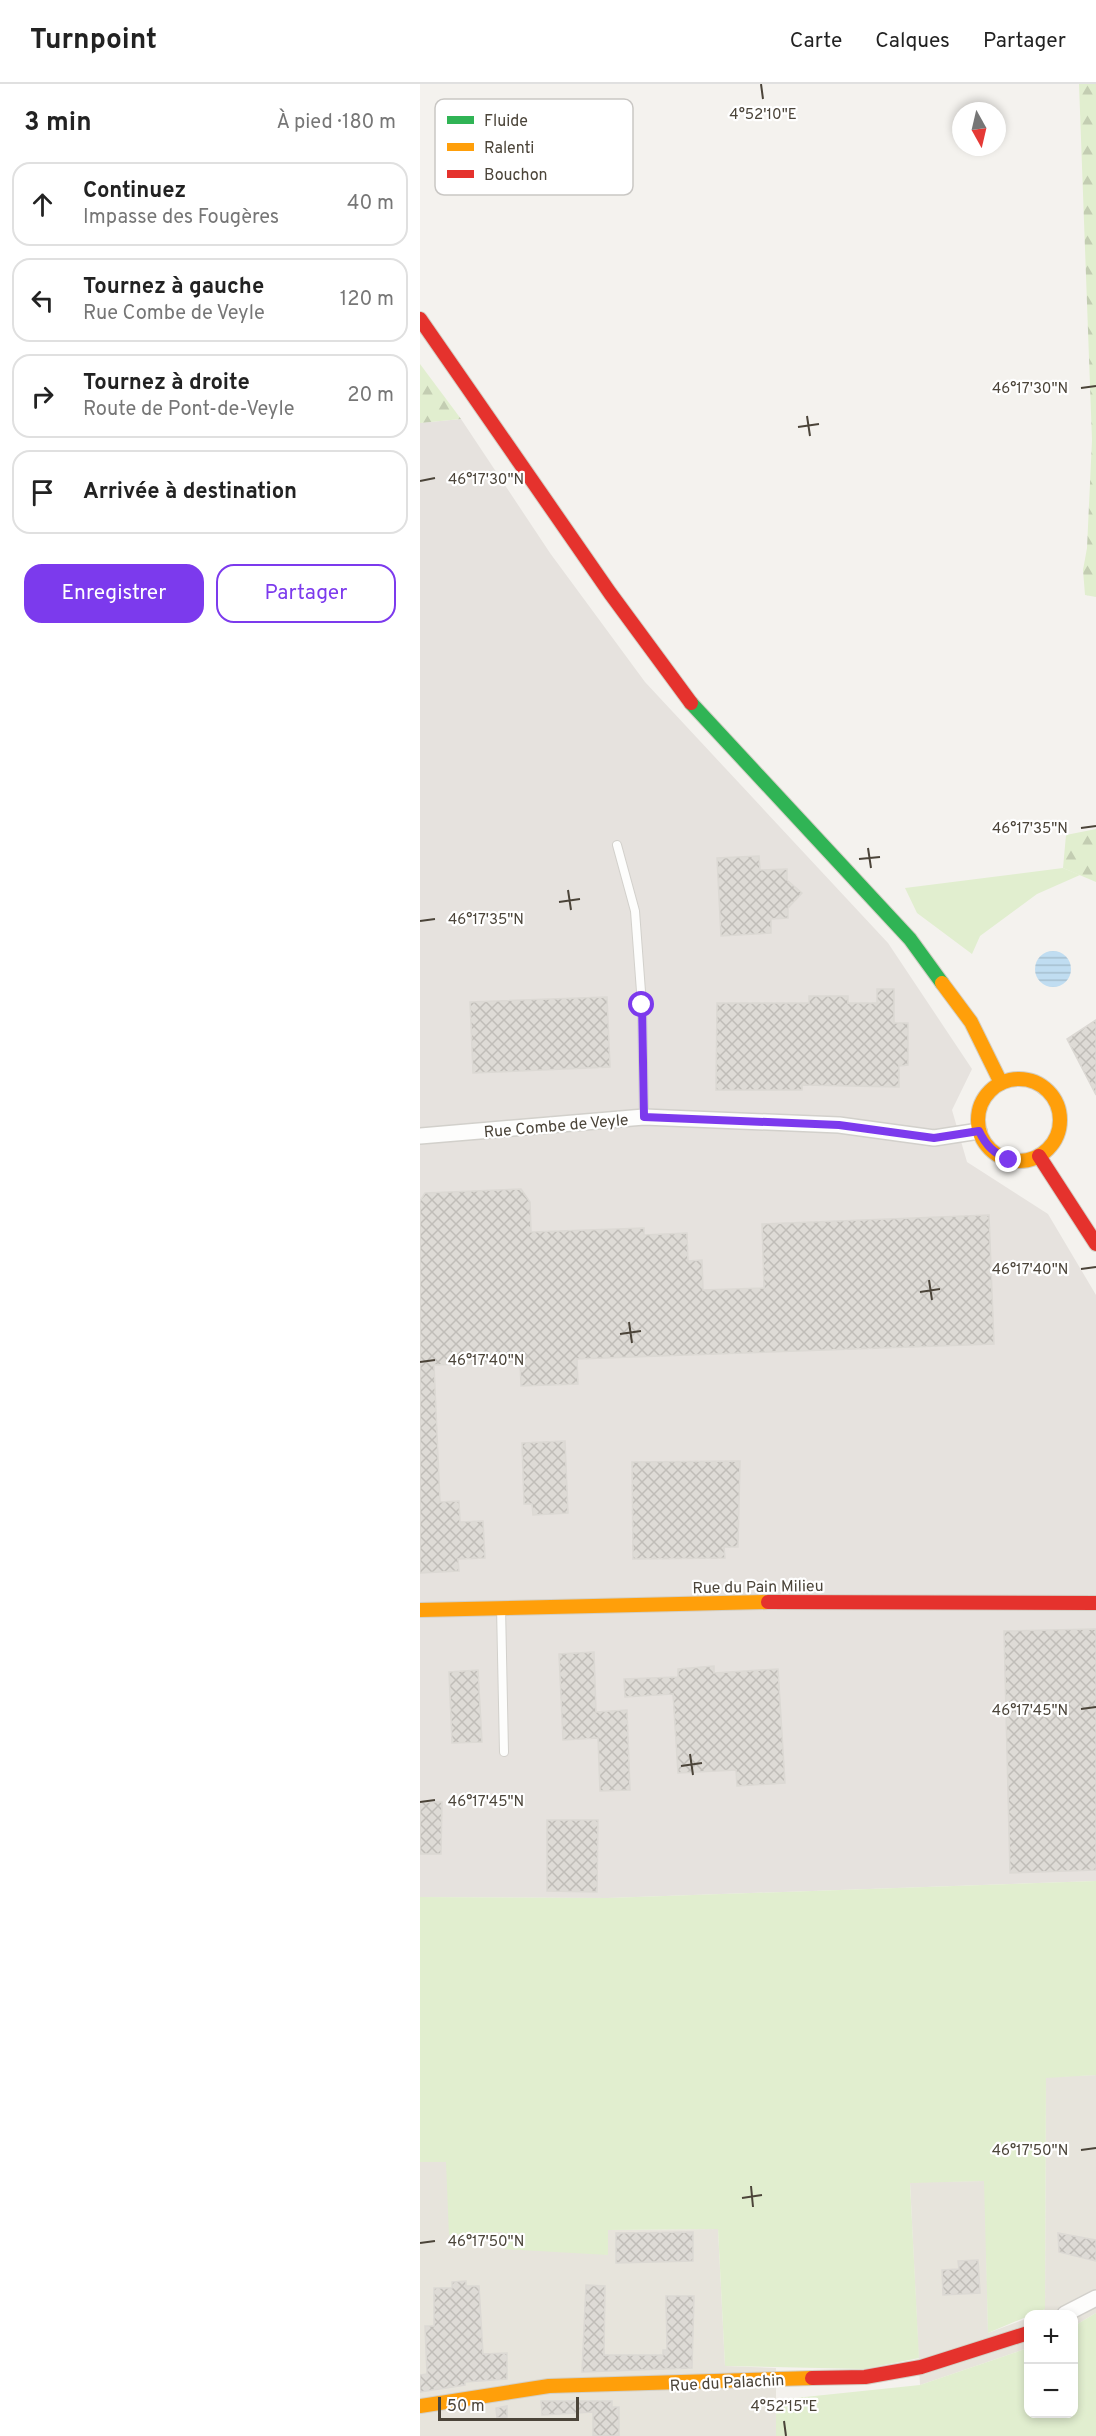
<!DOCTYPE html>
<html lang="fr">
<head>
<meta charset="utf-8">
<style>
	:root { --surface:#fff; --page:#f6f6f6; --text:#222; --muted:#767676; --line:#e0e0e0; --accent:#7c3aed }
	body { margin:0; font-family:Overpass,sans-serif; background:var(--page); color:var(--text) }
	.controls { position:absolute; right:18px; bottom:18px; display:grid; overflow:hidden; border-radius:12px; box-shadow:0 3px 9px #0003 }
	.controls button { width:54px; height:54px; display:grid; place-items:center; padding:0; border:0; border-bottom:2px solid var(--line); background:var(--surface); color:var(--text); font:30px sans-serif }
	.compass { position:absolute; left:532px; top:18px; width:54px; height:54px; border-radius:50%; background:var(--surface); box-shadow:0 3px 9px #0003; rotate:172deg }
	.scale { position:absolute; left:18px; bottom:15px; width:141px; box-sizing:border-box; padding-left:6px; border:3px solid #4b4439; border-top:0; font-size:16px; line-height:21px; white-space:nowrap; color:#4b4439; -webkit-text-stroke:4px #fff; paint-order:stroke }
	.stop { position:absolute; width:18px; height:18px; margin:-14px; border:4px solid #7c3aed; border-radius:50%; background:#fff }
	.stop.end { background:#7c3aed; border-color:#fff; box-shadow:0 2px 6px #0008 }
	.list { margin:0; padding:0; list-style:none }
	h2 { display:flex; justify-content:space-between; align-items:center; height:78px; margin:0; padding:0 24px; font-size:26px }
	h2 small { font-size:20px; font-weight:400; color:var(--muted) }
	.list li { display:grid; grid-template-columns:39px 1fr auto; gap:18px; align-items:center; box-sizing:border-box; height:84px; margin:0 12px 12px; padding:0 12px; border:2px solid var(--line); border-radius:18px }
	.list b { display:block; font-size:22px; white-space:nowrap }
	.list p { margin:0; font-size:20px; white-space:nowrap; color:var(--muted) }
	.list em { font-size:20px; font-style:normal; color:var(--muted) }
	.actions { display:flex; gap:12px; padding:18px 24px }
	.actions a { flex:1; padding:14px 0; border:2px solid var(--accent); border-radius:18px; text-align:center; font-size:21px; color:var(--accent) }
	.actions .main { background:var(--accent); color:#fff }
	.icon { flex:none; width:33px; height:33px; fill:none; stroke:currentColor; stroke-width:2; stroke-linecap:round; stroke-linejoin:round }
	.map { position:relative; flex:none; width:676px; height:2352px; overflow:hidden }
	header { display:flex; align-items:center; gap:36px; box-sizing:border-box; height:84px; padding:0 30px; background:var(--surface); border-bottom:2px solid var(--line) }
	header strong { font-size:28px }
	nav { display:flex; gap:33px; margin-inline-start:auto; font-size:21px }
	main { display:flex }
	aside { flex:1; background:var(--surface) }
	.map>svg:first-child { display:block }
	.residential { fill:#e7e4dc }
	.industrial { fill:#e6e2de }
	.grass { fill:#e1eecf }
	.forest { fill:url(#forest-firs) }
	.water { fill:url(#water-rules) }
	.building { fill:url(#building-cross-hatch); stroke:#dcd9d4; stroke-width:1.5 }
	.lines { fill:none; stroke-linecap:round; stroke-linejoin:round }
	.lane-casing { stroke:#d2d0cb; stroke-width:10 }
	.street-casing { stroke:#d2d0cb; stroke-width:18 }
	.fast-casing { stroke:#d3cfc5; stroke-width:16 }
	.slow-casing { stroke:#d3cfc5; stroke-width:16 }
	.jam-casing { stroke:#d3cfc5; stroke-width:16 }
	.lane { stroke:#fdfdfc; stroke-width:8 }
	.street { stroke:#fdfdfc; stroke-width:15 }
	.fast { stroke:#30b455; stroke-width:14 }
	.slow { stroke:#ff9f0a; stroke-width:14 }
	.jam { stroke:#e5322d; stroke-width:14 }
	.route { stroke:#7c3aed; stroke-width:8 }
	.ticks { fill:none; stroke:#4b4439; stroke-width:2 }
	.labels { text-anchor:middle; stroke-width:4.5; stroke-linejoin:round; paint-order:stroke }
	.street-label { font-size:16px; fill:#4b4439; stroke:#fff }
	.key { fill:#fff; stroke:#c9c7c4; stroke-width:1.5 }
	.key-label { font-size:16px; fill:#4b4439 }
	.ticks-label { font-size:15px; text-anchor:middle; fill:#4b4439; stroke:#fff; stroke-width:4.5; stroke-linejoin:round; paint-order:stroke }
</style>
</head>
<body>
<header>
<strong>Turnpoint</strong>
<nav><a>Carte</a><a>Calques</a><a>Partager</a></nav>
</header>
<main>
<aside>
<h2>3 min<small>À pied · 180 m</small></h2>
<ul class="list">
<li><svg class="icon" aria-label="ahead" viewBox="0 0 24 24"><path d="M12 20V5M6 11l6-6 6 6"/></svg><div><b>Continuez</b><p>Impasse des Fougères</p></div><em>40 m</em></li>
<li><svg class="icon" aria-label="left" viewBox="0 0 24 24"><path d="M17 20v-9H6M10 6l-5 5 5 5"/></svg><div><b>Tournez à gauche</b><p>Rue Combe de Veyle</p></div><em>120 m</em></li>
<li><svg class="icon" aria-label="right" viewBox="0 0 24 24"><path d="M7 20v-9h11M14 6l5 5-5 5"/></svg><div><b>Tournez à droite</b><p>Route de Pont-de-Veyle</p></div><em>20 m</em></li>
<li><svg class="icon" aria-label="arrive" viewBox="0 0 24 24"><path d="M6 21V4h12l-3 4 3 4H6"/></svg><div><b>Arrivée à destination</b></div></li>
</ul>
<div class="actions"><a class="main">Enregistrer</a><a>Partager</a></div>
</aside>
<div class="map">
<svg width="676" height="2352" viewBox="0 0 676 2352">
	<defs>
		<pattern id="forest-firs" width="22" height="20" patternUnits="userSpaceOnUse" patternTransform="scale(1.5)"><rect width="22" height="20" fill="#e1eecf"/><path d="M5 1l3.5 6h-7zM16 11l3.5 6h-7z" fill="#c3cdb2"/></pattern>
		<pattern id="water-rules" width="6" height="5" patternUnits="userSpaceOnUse" patternTransform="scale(1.5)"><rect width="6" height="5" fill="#c0ddf1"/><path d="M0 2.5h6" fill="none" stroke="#a6bfcf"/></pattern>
		<pattern id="building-cross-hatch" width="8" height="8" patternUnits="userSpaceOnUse" patternTransform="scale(1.5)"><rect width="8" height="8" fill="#dedbd6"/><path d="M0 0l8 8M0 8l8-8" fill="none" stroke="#c0bdb8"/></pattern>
	</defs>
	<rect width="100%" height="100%" fill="#f4f2ee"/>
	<g class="residential">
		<path d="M676 1991V2229L654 2242V2230H614L625 2225 626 1993Z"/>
		<path d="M0 2078H26L83 2148 188 2171 187 2146 298 2145 305 2282 356 2284V2352H0Z"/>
		<path d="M565 2097 568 2249 608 2234V2264L500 2301 490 2098Z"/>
	</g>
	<path class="industrial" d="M41 335 130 469 225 598 468 859 552 985 532 1026 547 1078 628 1130 676 1211V1797L188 1814 0 1813V339Z"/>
	<g class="grass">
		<path d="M643 784 660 791 617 810 560 852 552 870 497 829 485 804Z"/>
		<path d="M676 1797V1991L626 1994 625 2225 568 2249 564 2097 490 2099 499 2274 444 2285 305 2282 298 2145 188 2146V2171L84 2165 82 2148 29 2151 26 2078H0V1813L188 1814Z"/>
		<path d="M676 2229V2352H356V2316L500 2301 608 2264V2330H654V2242Z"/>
	</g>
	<g class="forest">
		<path d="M659 0H676V513L665 511 663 486 667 464 672 356Z"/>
		<path d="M0 280 41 335 0 339Z"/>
		<path d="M676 745V798L643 784 646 751Z"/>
	</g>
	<circle class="water" cx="633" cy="885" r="18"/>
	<g class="building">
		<path d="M339 772 340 786 367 785V796L382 809 368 824V834L351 835V849L301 852 297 774Z"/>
		<path d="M457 905H474V939H488V981L479 982V1003L382 1001V1006H296L297 919H389V912H428V919H457Z"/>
		<path d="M187 913 190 983 53 989 50 918Z"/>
		<path d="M676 936V1011L647 955Z"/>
		<path d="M101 1105 110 1118 111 1148 224 1144V1151L267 1149 268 1177 282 1176 283 1206 344 1204 342 1140 569 1131 574 1260 157 1275 158 1300 101 1302 100 1278 14 1281 20 1418 39 1417 40 1438 63 1437 65 1474 38 1475 39 1487 0 1489V1117L5 1109Z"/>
		<path d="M145 1357 148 1429 113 1431 112 1420H104L102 1359Z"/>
		<path d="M320 1377 318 1463H304L305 1474 213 1475 212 1378Z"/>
		<path d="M676 1545V1786L590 1789 584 1547Z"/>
		<path d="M174 1568 176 1628 207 1626 210 1706 180 1707 178 1654 143 1656 139 1570Z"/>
		<path d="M294 1582V1589L358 1585 365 1699 317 1702 316 1686 258 1689 253 1610 205 1613 204 1595 258 1593V1585Z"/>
		<path d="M58 1586 62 1658 32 1659 29 1588Z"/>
		<path d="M0 1718H22L21 1770H0Z"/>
		<path d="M127 1736H178L177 1808 127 1807Z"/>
		<path d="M273 2148V2177L196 2179V2149Z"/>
		<path d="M638 2149 676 2156V2177L639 2168Z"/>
		<path d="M558 2176 560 2209 523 2211 522 2186 539 2185 538 2177Z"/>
		<path d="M46 2197V2202H59L63 2270 87 2269V2295L45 2298V2301L0 2308V2291L7 2290 5 2242H14V2204H32V2198Z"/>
		<path d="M166 2201 185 2202 184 2271H243V2266H247L246 2212H274L272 2284 162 2288Z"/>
		<path d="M121 2317H192V2323H199V2352H173V2328L122 2331Z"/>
		<path d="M87 2322V2333L77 2334 76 2324Z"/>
	</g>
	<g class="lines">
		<g class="lane-casing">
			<g id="lane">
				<path d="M197 761 215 827 222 921 224 1033"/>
				<path d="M81 1523 84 1668"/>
			</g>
		</g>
		<g class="street-casing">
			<g id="street">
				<path d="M0 1052 224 1033 419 1041 514 1054 559 1047"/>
				<path d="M645 2230 676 2214"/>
			</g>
		</g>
		<g class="fast-casing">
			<path id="fast" d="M271 619 490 855 522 899"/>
		</g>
		<g class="slow-casing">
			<g id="slow">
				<path d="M522 899 551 938 581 999"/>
				<circle cx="599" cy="1036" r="41"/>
				<path d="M0 1526 348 1518"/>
				<path d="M0 2322 129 2302 392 2294"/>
			</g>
		</g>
		<g class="jam-casing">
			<g id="jam">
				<path d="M0 235 190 509 271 619"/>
				<path d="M619 1072 676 1160"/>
				<path d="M348 1518 676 1519"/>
				<path d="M392 2294 445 2293 501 2283 608 2249"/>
			</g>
		</g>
		<use href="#lane" class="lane"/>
		<use href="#street" class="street"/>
		<use href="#fast" class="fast"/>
		<use href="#slow" class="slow"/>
		<use href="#jam" class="jam"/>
	</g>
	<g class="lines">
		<path class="route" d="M222 921 224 1033 419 1041 514 1054 559 1047C566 1062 574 1069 589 1076"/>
	</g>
	<path class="ticks" d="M341 0 343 15M661 304 676 302M387 332 390 352M378 343 399 340M0 397 15 394M661 744 676 742M448 764 451 784M439 775 460 773M148 806 151 826M139 818 160 815M0 837 15 835M661 1185 676 1183M509 1196 512 1216M500 1208 520 1205M209 1238 212 1259M200 1250 221 1247M0 1278 15 1276M661 1625 676 1623M270 1670 273 1691M261 1682 282 1679M0 1718 15 1716M661 2066 676 2064M331 2102 333 2123M322 2114 342 2111M0 2159 15 2157M364 2337 366 2352"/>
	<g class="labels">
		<g class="street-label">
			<text transform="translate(136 1041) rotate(-5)" y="6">Rue Combe de Veyle</text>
			<text transform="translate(338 1502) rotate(-1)" y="6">Rue du Pain Milieu</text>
			<text transform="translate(307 2298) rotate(-3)" y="6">Rue du Palachin</text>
		</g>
	</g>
	<rect x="15" y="15" width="198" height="96" rx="9" class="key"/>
	<rect x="27" y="32" width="27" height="8" fill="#30b455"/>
	<rect x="27" y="59" width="27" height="8" fill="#ff9f0a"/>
	<rect x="27" y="86" width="27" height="8" fill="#e5322d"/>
	<g class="key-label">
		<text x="64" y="42">Fluide</text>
		<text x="64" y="69">Ralenti</text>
		<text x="64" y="96">Bouchon</text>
	</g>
	<g class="ticks-label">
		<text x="343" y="35">4°52'10"E</text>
		<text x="610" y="309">46°17'30"N</text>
		<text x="66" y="400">46°17'30"N</text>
		<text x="610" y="749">46°17'35"N</text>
		<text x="66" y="840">46°17'35"N</text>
		<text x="610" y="1190">46°17'40"N</text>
		<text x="66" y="1281">46°17'40"N</text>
		<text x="610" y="1631">46°17'45"N</text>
		<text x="66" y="1722">46°17'45"N</text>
		<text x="610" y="2071">46°17'50"N</text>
		<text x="66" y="2162">46°17'50"N</text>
		<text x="364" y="2327">4°52'15"E</text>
	</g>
</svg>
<div class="controls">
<button>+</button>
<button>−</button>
</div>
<svg class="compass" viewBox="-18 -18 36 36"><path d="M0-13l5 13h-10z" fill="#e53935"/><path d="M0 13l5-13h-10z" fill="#767676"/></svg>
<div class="scale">50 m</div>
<div class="stop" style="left:222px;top:921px"></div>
<div class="stop end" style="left:589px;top:1076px"></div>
</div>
</main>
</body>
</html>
